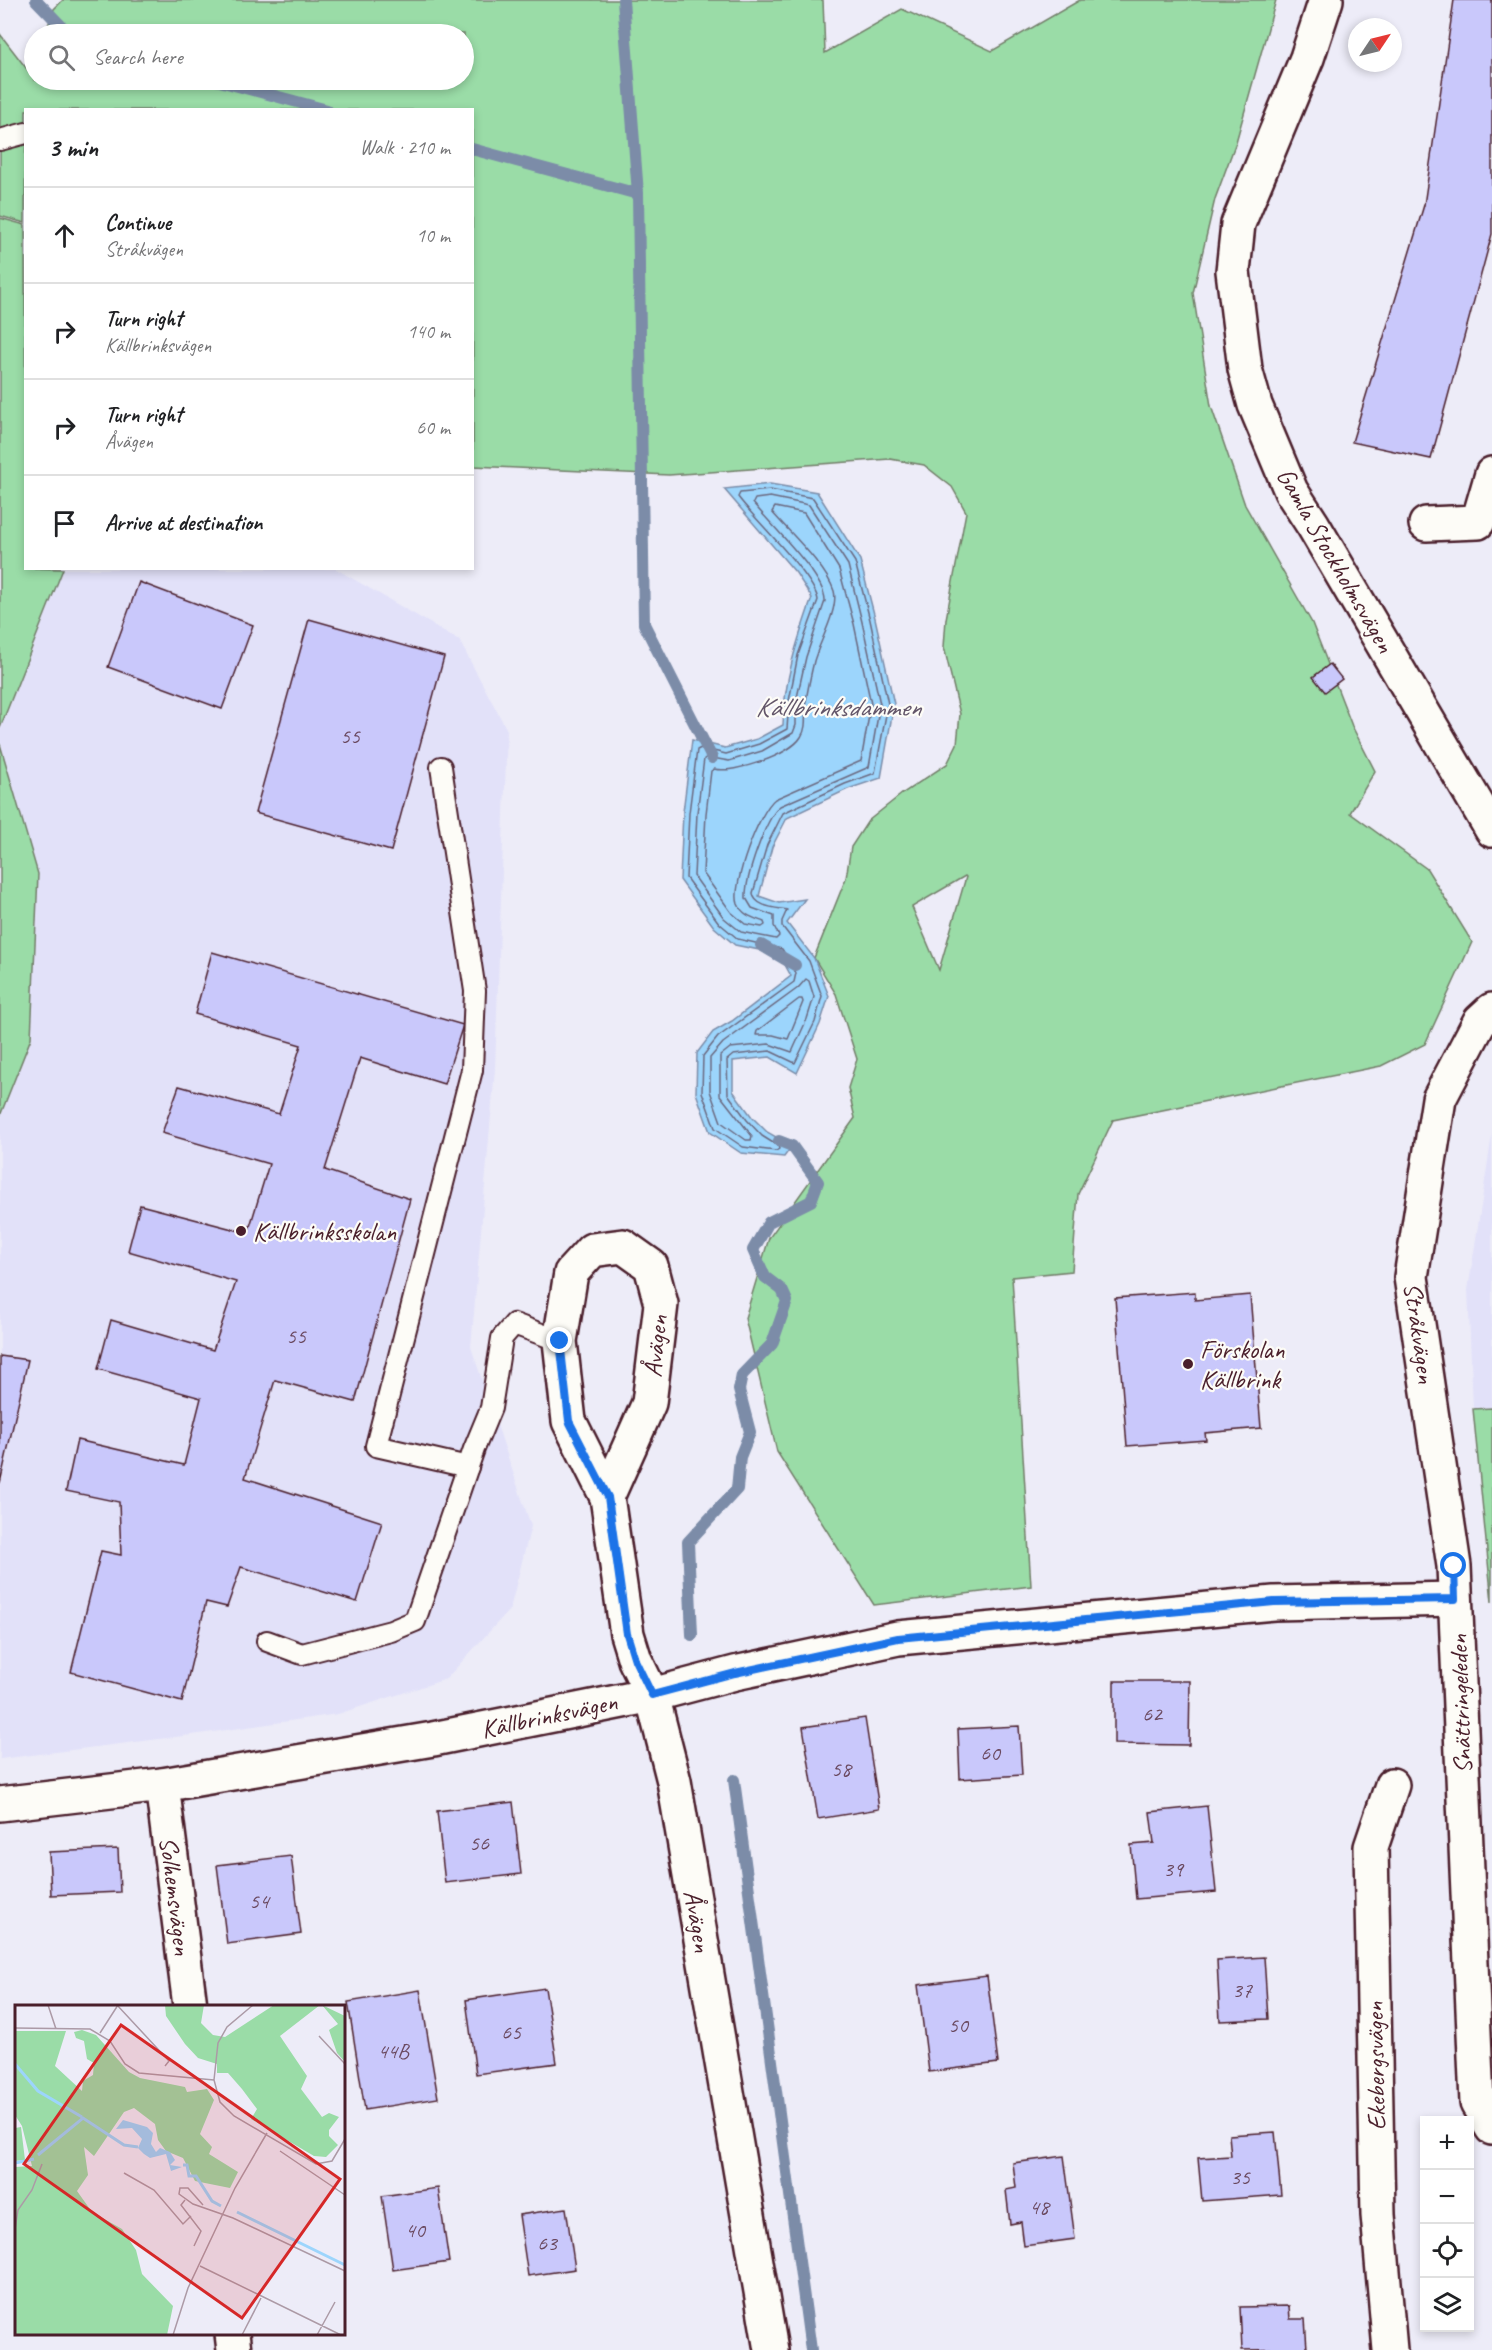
<!DOCTYPE html>
<html lang="en">
<head>
<meta charset="utf-8">
<style>
	:root { --surface:#fff; --page:#f2f2f2; --text:#202124; --muted:#757577; --line:#e0e0e0 }
	body { margin:0; font-family:Caveat,sans-serif; background:var(--page); color:var(--text) }
	.controls { position:absolute; right:18px; bottom:18px; display:grid; overflow:hidden; border-radius:0px; box-shadow:0 3px 9px #0003 }
	.controls button { width:54px; height:54px; display:grid; place-items:center; padding:0; border:0; border-bottom:2px solid var(--line); background:var(--surface); color:var(--text); font:30px sans-serif }
	.compass { position:absolute; left:1348px; top:18px; width:54px; height:54px; border-radius:50%; background:var(--surface); box-shadow:0 3px 9px #0003; rotate:55deg }
	.stop { position:absolute; width:18px; height:18px; margin:-14px; border:4px solid #1a73e8; border-radius:50%; background:#fff }
	.stop.end { background:#1a73e8; border-color:#fff; box-shadow:0 2px 6px #0008 }
	.list { margin:0; padding:0; list-style:none }
	h2 { display:flex; justify-content:space-between; align-items:center; height:78px; margin:0; padding:0 24px; font-size:26px }
	h2 small { font-size:20px; font-weight:400; color:var(--muted) }
	.list li { display:grid; grid-template-columns:39px 1fr auto; gap:18px; align-items:center; box-sizing:border-box; height:96px; padding:0 24px; border-top:2px solid var(--line) }
	.list b { display:block; font-size:22px; white-space:nowrap }
	.list p { margin:0; font-size:20px; white-space:nowrap; color:var(--muted) }
	.list em { font-size:20px; font-style:normal; color:var(--muted) }
	.icon { flex:none; width:33px; height:33px; fill:none; stroke:currentColor; stroke-width:2; stroke-linecap:round; stroke-linejoin:round }
	.map { position:relative; flex:none; width:1492px; height:2350px; overflow:hidden }
	.search { position:absolute; background:var(--surface); box-shadow:0 3px 9px #0003; left:24px; top:24px; width:450px; height:66px; display:flex; align-items:center; gap:15px; box-sizing:border-box; padding:0 21px; border-radius:33px; color:var(--muted); font-size:22px }
	.panel { position:absolute; background:var(--surface); box-shadow:0 3px 9px #0003; left:24px; top:108px; width:450px; height:462px; border-radius:0px }
	.map>svg:first-child { display:block }
	.built { fill:#e2e1f9 }
	.green { fill:#9adca7; stroke:#727e69; stroke-width:1.5; fill-rule:evenodd }
	.water { fill:#9cd5fc; stroke:#7b8ca8; stroke-width:1.5 }
	.lines { fill:none; stroke-linecap:round; stroke-linejoin:round }
	.shore { stroke:#6b687f; stroke-width:1.5 }
	.stream { stroke:#7b8ca8; stroke-width:12 }
	.building { fill:#c9c8fb; stroke:#4a1f2b; stroke-width:1.5 }
	.lane-casing { stroke:#4a1f2b; stroke-width:24 }
	.street-casing { stroke:#4a1f2b; stroke-width:38 }
	.secondary-casing { stroke:#4a1f2b; stroke-width:38 }
	.lane { stroke:#fdfcf7; stroke-width:20 }
	.street { stroke:#fdfcf7; stroke-width:33 }
	.secondary { stroke:#fdfcf7; stroke-width:33 }
	.route { stroke:#1a73e8; stroke-width:8 }
	.poi-dot { fill:#4a1f2b; stroke:#fdfcf7; stroke-width:2 }
	.labels { text-anchor:middle; stroke-width:4.5; stroke-linejoin:round; paint-order:stroke }
	.number-label { font-size:22px; fill:#6a495f }
	.street-label { font-size:26px; fill:#4a1f2b; stroke:#fdfcf7 }
	.poi-label { font-size:26px; fill:#4a1f2b; stroke:#fdfcf7; text-anchor:start }
	.water-label { font-size:27px; font-style:italic; fill:#63566a; stroke:#fdfcf7 }
	.inset-river { fill:none; stroke:#9cd5fc; stroke-width:3 }
	.inset-road { fill:none; stroke:#ac9aa6; stroke-width:1.5 }
	.view { fill:#d62828; fill-opacity:0.15; stroke:#d62828; stroke-width:3 }
	.inset-edge { fill:none; stroke:#4a1f2b; stroke-width:3 }
</style>
</head>
<body>
<div class="map">
<svg width="1492" height="2350" viewBox="0 0 1492 2350">
	<rect width="100%" height="100%" fill="#edecf8"/>
	<filter id="ink" filterUnits="userSpaceOnUse"><feTurbulence type="fractalNoise" baseFrequency=".0167" numOctaves="2"/><feDisplacementMap in="SourceGraphic" scale="12" xChannelSelector="R" yChannelSelector="G"/><feConvolveMatrix kernelMatrix="1 2 1 2 8 2 1 2 1" color-interpolation-filters="sRGB"/></filter>
	<g filter="url(#ink)">
		<g class="built">
			<path d="M63 569H336L459 640 507 730 495 1069 471 1347 531 1526 510 1609 446 1679 338 1714 199 1734 0 1759V1116L31 1038 38 874 0 744V728Z"/>
			<path d="M1492 1135V1408L1473 1409 1468 1290Z"/>
		</g>
		<g class="green">
			<path d="M63 0H823L825 53 902 9 992 51 1080 0H1276L1236 142 1215 199 1193 293 1211 406 1245 505 1312 623 1352 726 1375 771 1350 813 1427 869 1472 942 1425 1044 1381 1066 1113 1120 1078 1194 1072 1271 1012 1277 1031 1586 874 1605 777 1452 745 1318 769 1238 855 1118 848 1088 857 1059 836 994 814 958 846 878 851 847 868 821 903 793 947 764 957 744 960 714 944 647 946 619 966 512 952 487 924 465 890 459 669 475 473 466 472 110H26L25 223 0 216V34L30 73 34 63V80H464V34H45L54 9ZM965 876 966 877 939 970 912 907Z"/>
			<path d="M0 218 25 225 26 568 63 569 0 728Z"/>
			<path d="M0 744 38 874 31 1038 0 1116Z"/>
			<path d="M1492 1408V1602L1473 1409Z"/>
		</g>
		<path class="water" d="M770 484 817 492 860 560 875 618 894 704 881 778 848 789 787 818 772 847 759 896 779 903 805 899 787 923 814 958 829 996 820 1024 797 1073 770 1057 733 1061V1091L752 1117 767 1132 792 1146 784 1157 741 1153 710 1132 696 1093 697 1053 713 1032 732 1021 791 976 779 954 735 945 714 927 680 880 683 812 692 740 725 748 757 739 783 725C784 680 797 641 812 598L796 573 724 489Z"/>
		<g class="lines">
			<g class="shore">
				<path d="M770 490 813 498 855 562 870 620 888 704 875 773 845 784 783 813 767 845 753 893C754 907 777 908 787 910L782 921V926L809 961 822 996 815 1022 795 1063 770 1051 733 1055 727 1060 728 1094 747 1120 762 1136 778 1146 779 1149 776 1151 743 1147 715 1128 702 1092 703 1056 718 1037 794 982 796 973 782 949 738 939 719 923 686 878 689 813 697 750 701 748 726 754 759 744 787 729 789 701 798 655 818 600C815 577 754 519 738 497L740 493Z"/>
				<path d="M770 497 809 505 848 565 862 622 880 704 869 767 780 806C765 819 745 879 746 898L752 908 774 916V926L779 936 776 939 741 932 724 918 694 876 697 813 704 759 707 757 729 761 762 751 793 733 796 725V702L806 657 825 601C826 577 769 523 753 503L755 499Z"/>
				<path d="M775 507 804 513 839 569 854 624 871 704 861 761 775 799C759 811 731 886 738 904 743 916 754 918 764 922L765 925 762 927 745 924 731 912 703 873 706 814 711 771 714 769C734 774 790 755 801 737 808 727 804 713 806 701 808 688 811 674 814 661 819 643 839 609 834 591 826 566 790 533 772 512Z"/>
				<path d="M806 979 809 981 814 997 807 1019 792 1052 769 1044 730 1048 720 1056V1095L752 1136 751 1140H746L721 1122 710 1091V1058L723 1043 798 988Z"/>
				<path d="M799 999H802L803 1002 788 1039 773 1035H756L757 1031Z"/>
			</g>
			<g class="stream">
				<path d="M36 0 69 34"/>
				<path d="M623 0 638 194"/>
				<path d="M216 80 327 110"/>
				<path d="M472 149 638 194 644 624 712 758"/>
				<path d="M761 945 795 965"/>
				<path d="M692 1635 688 1542 737 1489 740 1457 750 1432 739 1390 742 1375 772 1344 787 1301 782 1290 765 1277 753 1250 769 1222 811 1201 818 1182 792 1146 779 1141"/>
				<path d="M734 1780 811 2350"/>
			</g>
		</g>
		<g class="building">
			<path d="M1454 0H1492V234L1431 459 1352 442 1424 205Z"/>
			<path d="M139 582 253 625 222 709 108 667Z"/>
			<path d="M309 619 444 657 391 851 255 813Z"/>
			<path d="M1330 664 1342 679 1325 692 1313 677Z"/>
			<path d="M212 952 463 1025 444 1084 360 1058 325 1170 410 1199 355 1402 275 1380 245 1478 382 1522 357 1602 241 1567 227 1607 206 1602 182 1702 71 1672 101 1551 121 1555 119 1502 66 1491 77 1440 184 1465 201 1398 98 1369 111 1320 213 1350 236 1282 128 1251 140 1205 248 1233 269 1164 162 1133 179 1086 279 1114 301 1045 195 1014Z"/>
			<path d="M1195 1292V1300L1250 1295 1261 1428 1205 1433 1206 1440 1127 1446 1115 1298Z"/>
			<path d="M0 1356 28 1360 0 1483Z"/>
			<path d="M1114 1681H1190L1189 1745 1114 1744Z"/>
			<path d="M865 1718 879 1809 818 1819 803 1727Z"/>
			<path d="M1019 1726 1022 1775 960 1779 958 1729Z"/>
			<path d="M513 1802 521 1874 445 1883 437 1811Z"/>
			<path d="M1207 1806 1216 1892 1136 1899 1131 1845 1154 1843 1150 1812Z"/>
			<path d="M118 1849 120 1892 51 1895 49 1852Z"/>
			<path d="M291 1856 301 1934 227 1944 217 1865Z"/>
			<path d="M1264 1957 1268 2019 1220 2021 1217 1960Z"/>
			<path d="M987 1976 998 2063 929 2072 918 1985Z"/>
			<path d="M545 1988 557 2063 476 2074 466 2000Z"/>
			<path d="M420 1990 438 2098 365 2110 348 2002Z"/>
			<path d="M1275 2132 1281 2195 1202 2201 1198 2158 1231 2156 1229 2135Z"/>
			<path d="M1064 2156 1075 2239 1024 2246 1021 2222 1010 2224 1006 2190 1016 2188 1013 2163Z"/>
			<path d="M438 2188 449 2262 393 2270 382 2196Z"/>
			<path d="M566 2208 575 2269 528 2276 519 2215Z"/>
			<path d="M1289 2306 1290 2319H1305L1307 2349 1242 2350 1240 2307Z"/>
		</g>
		<g class="lines">
			<g class="lane-casing">
				<g id="lane">
					<path d="M0 140 26 133"/>
					<path d="M441 767 475 991 472 1070 376 1446 468 1467"/>
					<path d="M267 1641 302 1654 391 1631 415 1621 474 1449 491 1408 502 1338 514 1324 560 1341"/>
				</g>
			</g>
			<g class="street-casing">
				<g id="street">
					<path d="M1426 524 1478 522 1492 474"/>
					<path d="M607 1497 649 1403 661 1304 651 1266 623 1246 592 1250 571 1273 560 1341 569 1421 607 1497 627 1634 635 1660 652 1695"/>
					<path d="M162 1785 190 2006"/>
					<path d="M232 2334 234 2350"/>
					<path d="M1390 2350 1378 2215 1371 1847 1392 1785"/>
				</g>
			</g>
			<g class="secondary-casing">
				<g id="secondary">
					<path d="M1326 0 1307 58 1238 224 1233 271 1245 369 1255 405 1291 491 1313 525 1492 830"/>
					<path d="M1492 1010 1480 1021 1439 1099 1411 1277 1454 1566 1477 2103 1492 2128"/>
					<path d="M652 1695 674 1781 771 2350"/>
					<path d="M0 1804 162 1785 433 1739 652 1695 735 1673 898 1638 1274 1603 1455 1599"/>
				</g>
			</g>
			<use href="#lane" class="lane"/>
			<use href="#street" class="street"/>
			<use href="#secondary" class="secondary"/>
		</g>
	</g>
	<g class="lines" filter="url(#ink)">
		<path class="route" d="M560 1341 569 1421 608 1497 627 1634 635 1660 652 1695 735 1673 898 1638 1274 1602 1455 1599 1454 1566"/>
	</g>
	<g class="poi-dot">
		<circle cx="241" cy="1231" r="6"/>
		<circle cx="1188" cy="1364" r="6"/>
	</g>
	<g class="labels">
		<g class="number-label">
			<text x="350" y="743">55</text>
			<text x="296" y="1343">55</text>
			<text x="1152" y="1721">62</text>
			<text x="990" y="1760">60</text>
			<text x="841" y="1776">58</text>
			<text x="479" y="1850">56</text>
			<text x="1173" y="1876">39</text>
			<text x="259" y="1908">54</text>
			<text x="1242" y="1997">37</text>
			<text x="958" y="2032">50</text>
			<text x="511" y="2039">65</text>
			<text x="393" y="2058">44B</text>
			<text x="1240" y="2184">35</text>
			<text x="1039" y="2214">48</text>
			<text x="415" y="2237">40</text>
			<text x="547" y="2250">63</text>
		</g>
		<g class="street-label">
			<text transform="translate(1336 560) rotate(60)" y="9">Gamla Stockholmsvägen</text>
			<text transform="translate(1420 1333) rotate(82)" y="9">Stråkvägen</text>
			<text transform="translate(655 1346) rotate(-84)" y="9">Åvägen</text>
			<text transform="translate(1460 1704) rotate(-92)" y="9">Snättringeleden</text>
			<text transform="translate(549 1715) rotate(-12)" y="9">Källbrinksvägen</text>
			<text transform="translate(176 1896) rotate(83)" y="9">Solhemsvägen</text>
			<text transform="translate(698 1921) rotate(80)" y="9">Åvägen</text>
			<text transform="translate(1375 2066) rotate(-91)" y="9">Ekebergsvägen</text>
		</g>
		<g class="poi-label">
			<text x="253" y="1240">Källbrinksskolan</text>
			<text x="1200" y="1358">Förskolan<tspan x="1200" dy="30">Källbrink</tspan></text>
		</g>
		<g class="water-label">
			<text x="838" y="716">Källbrinksdammen</text>
		</g>
	</g>
	<g transform="translate(15 2005)">
		<rect width="330" height="330" fill="#edecf8"/>
		<path d="M150 0H189L186 18 198 30 210 32 259 0H305L265 31 292 71 286 84 307 112 314 108 324 112 314 125V131L323 140 311 152 299 151 236 114 242 104 227 84 213 68H202V59L183 53 170 39 151 11ZM307 0 330 11V57L322 48 314 25 323 19ZM67 25 81 30 114 67 125 73 170 82 172 87 192 84 199 95 185 129 197 142 194 149 223 167 215 183 180 176 168 153 151 146 143 135 140 119 119 103 109 107 79 151 69 142 73 170 62 186 77 207 107 224 121 245 127 269 158 301 152 330H0V162L17 161 7 121 0 110V26H51L40 61 67 86 68 76 78 70 79 58 72 54 69 36 61 33 59 27ZM6 122 10 155 0 156V123Z" fill="#9adca7"/>
		<path d="M108 115 132 122 138 128 136 139 141 147 145 143 155 147 160 155 155 160 167 162 156 166 151 149 135 153 129 149 123 143 127 134 117 123 101 124Z" fill="#9cd5fc"/>
		<path class="inset-river" d="M0 59 23 86 67 112M23 150 68 113 109 140 123 142M0 158 19 154M168 160H172L174 171H181L197 196 206 201M222 207 330 260"/>
		<path class="inset-road" d="M33 0 41 24M102 0 154 56 150 61M238 0 212 22 203 38 199 75 205 97 219 111 301 159 317 156 330 134M0 23 75 24 95 36 110 59 124 68 199 75M85 28 103 0M304 31 330 59M265 146 330 190M109 168 139 185 168 219 176 211M170 195 166 200 186 226 179 241M188 200 173 183H165L164 189 178 199 218 213 330 266M0 224 3 205 17 185 27 159M185 261 326 330M158 330 173 283 220 183 252 128M227 330 246 293M302 330 320 297"/>
		<path class="view" d="M106 20 325 174 227 313 9 159Z"/>
		<rect width="330" height="330" class="inset-edge"/>
	</g>
</svg>
<div class="controls">
<button>+</button>
<button>−</button>
<button><svg class="icon" aria-label="locate" viewBox="0 0 24 24"><circle cx="12" cy="12" r="6"/><path d="M12 2v4M12 18v4M2 12h4M18 12h4"/></svg></button>
<button><svg class="icon" aria-label="layers" viewBox="0 0 24 24"><path d="M12 4l9 5-9 5-9-5zM3 14l9 5 9-5"/></svg></button>
</div>
<svg class="compass" viewBox="-18 -18 36 36"><path d="M0-13l5 13h-10z" fill="#e53935"/><path d="M0 13l5-13h-10z" fill="#757577"/></svg>
<div class="stop" style="left:1454px;top:1566px"></div>
<div class="stop end" style="left:560px;top:1341px"></div>
<div class="search"><svg class="icon" aria-label="search" viewBox="0 0 24 24"><circle cx="10" cy="10" r="6"/><path d="M15 15l6 6"/></svg>Search here</div>
<section class="panel">
<h2>3 min<small>Walk · 210 m</small></h2>
<ul class="list">
<li><svg class="icon" aria-label="ahead" viewBox="0 0 24 24"><path d="M12 20V5M6 11l6-6 6 6"/></svg><div><b>Continue</b><p>Stråkvägen</p></div><em>10 m</em></li>
<li><svg class="icon" aria-label="right" viewBox="0 0 24 24"><path d="M7 20v-9h11M14 6l5 5-5 5"/></svg><div><b>Turn right</b><p>Källbrinksvägen</p></div><em>140 m</em></li>
<li><svg class="icon" aria-label="right" viewBox="0 0 24 24"><path d="M7 20v-9h11M14 6l5 5-5 5"/></svg><div><b>Turn right</b><p>Åvägen</p></div><em>60 m</em></li>
<li><svg class="icon" aria-label="arrive" viewBox="0 0 24 24"><path d="M6 21V4h12l-3 4 3 4H6"/></svg><div><b>Arrive at destination</b></div></li>
</ul>
</section>
</div>
</body>
</html>
